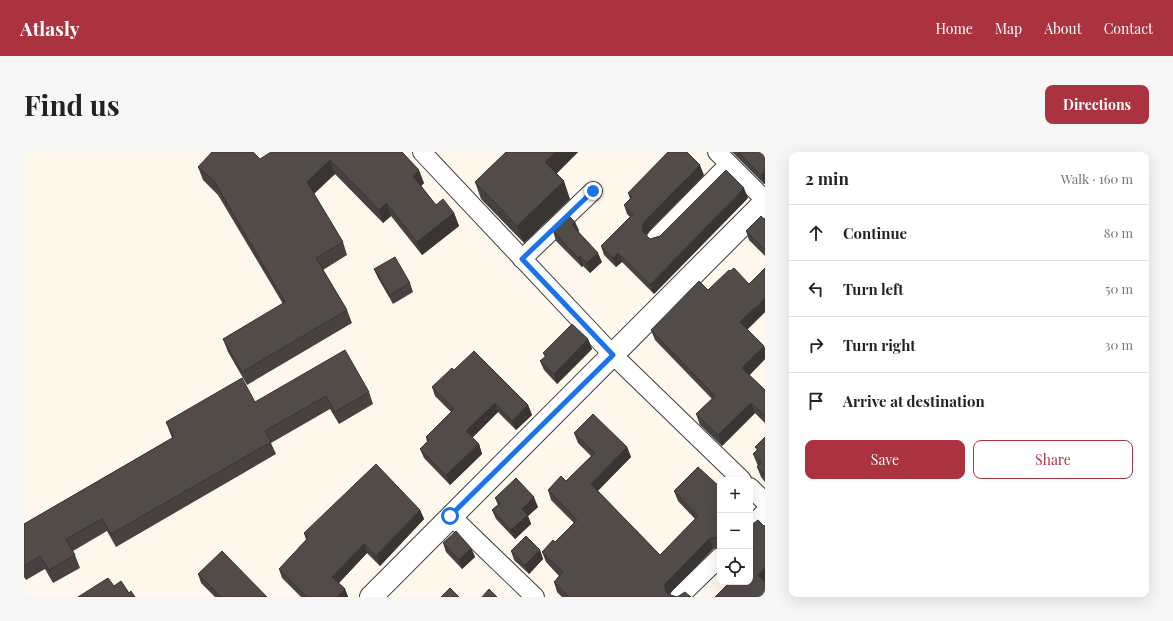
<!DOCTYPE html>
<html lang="en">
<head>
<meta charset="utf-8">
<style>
	:root { --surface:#fff; --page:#f6f6f6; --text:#222; --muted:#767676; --line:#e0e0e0; --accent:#aa333f }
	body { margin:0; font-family:"Playfair Display",serif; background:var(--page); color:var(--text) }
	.controls { position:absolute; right:12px; bottom:12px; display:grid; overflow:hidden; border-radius:8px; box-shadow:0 4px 16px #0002 }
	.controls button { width:36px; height:36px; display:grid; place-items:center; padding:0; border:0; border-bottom:1px solid var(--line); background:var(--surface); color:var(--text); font:20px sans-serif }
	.stop { position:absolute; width:12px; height:12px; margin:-9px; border:3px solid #1a73e8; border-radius:50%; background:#fff }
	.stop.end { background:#1a73e8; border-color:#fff; box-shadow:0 1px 4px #0008 }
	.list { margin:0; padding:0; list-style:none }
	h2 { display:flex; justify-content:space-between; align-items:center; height:52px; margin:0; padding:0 16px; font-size:17px }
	h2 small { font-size:13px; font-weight:400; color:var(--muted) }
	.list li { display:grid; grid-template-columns:26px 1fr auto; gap:12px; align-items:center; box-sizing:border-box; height:56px; padding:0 16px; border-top:1px solid var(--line) }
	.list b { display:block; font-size:15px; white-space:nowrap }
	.list em { font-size:13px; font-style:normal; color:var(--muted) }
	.actions { display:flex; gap:8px; padding:12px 16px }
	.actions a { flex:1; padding:9px 0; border:1px solid var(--accent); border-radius:8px; text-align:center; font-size:14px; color:var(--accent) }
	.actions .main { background:var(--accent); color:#fff }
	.icon { flex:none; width:22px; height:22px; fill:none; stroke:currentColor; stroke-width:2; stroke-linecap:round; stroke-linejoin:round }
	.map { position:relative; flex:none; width:741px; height:445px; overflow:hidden; border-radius:8px }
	header { display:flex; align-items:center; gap:24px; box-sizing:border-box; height:56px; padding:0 20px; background:var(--accent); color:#fff }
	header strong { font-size:19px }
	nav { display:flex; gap:22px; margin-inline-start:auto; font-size:14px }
	.intro { display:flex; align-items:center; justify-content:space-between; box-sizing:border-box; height:96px; padding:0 24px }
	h1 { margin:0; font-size:28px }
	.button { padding:10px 18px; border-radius:8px; background:var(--accent); color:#fff; font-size:14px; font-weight:700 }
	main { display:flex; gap:24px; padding:0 24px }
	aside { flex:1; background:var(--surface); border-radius:8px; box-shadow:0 4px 16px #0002 }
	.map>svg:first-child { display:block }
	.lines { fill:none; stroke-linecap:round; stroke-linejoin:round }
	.minor-casing { stroke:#3e3e3e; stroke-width:20 }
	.tertiary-casing { stroke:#3e3e3e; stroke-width:24 }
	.minor { stroke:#fff; stroke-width:18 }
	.tertiary { stroke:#fff; stroke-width:22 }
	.wall { fill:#47413f }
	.shaded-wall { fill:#393533 }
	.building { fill:#524c49; stroke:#393533 }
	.route { stroke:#1a73e8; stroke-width:5 }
</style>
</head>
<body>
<header>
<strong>Atlasly</strong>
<nav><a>Home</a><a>Map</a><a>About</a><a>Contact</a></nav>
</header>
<div class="intro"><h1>Find us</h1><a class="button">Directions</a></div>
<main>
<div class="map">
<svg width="741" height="445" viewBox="0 0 741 445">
	<rect width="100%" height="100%" fill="#fdf8eb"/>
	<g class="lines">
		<g class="minor-casing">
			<g id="minor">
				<path d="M398 0 589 203 718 328"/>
				<path d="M693 0 741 48"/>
				<path d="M632 86 705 12"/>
				<path d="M498 107 569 39"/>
				<path d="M726 335 741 350"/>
				<path d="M427 364 511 445"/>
				<path d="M726 375 741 360"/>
				<path d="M655 445 696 405"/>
			</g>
		</g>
		<g class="tertiary-casing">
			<path id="tertiary" d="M347 445 741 50"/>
		</g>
		<use href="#minor" class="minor"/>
		<use href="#tertiary" class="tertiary"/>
	</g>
	<g class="wall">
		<path d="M378 0 400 31 397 34 412 53 430 61 435 74 398 103 367 64 359 71 311 22 290 42 319 90 323 103 299 118 323 158 328 171 223 233 204 200 199 187 259 152 194 43 179 28 174 15 236 7Z"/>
		<path d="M482 0H554L532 22 546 47 500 91 457 47 451 30Z"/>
		<path d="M708 0H741V32H740Z"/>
		<path d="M680 23 625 79 622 83 626 87 636 84 724 46 630 142 598 110 592 115 580 103 577 94 606 65 603 62 600 53 606 47 604 41Z"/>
		<path d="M741 68V104L725 88 722 79Z"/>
		<path d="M551 70 555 79 554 80 578 110 566 121 559 114 558 115 532 89 529 79Z"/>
		<path d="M350 117 386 131 389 140 369 152 354 126Z"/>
		<path d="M684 138 741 160 723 177 740 194 741 197V207L725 223 741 238V271L731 261 698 294 676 273 672 262 688 247 631 188 627 178Z"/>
		<path d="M564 187 568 197 533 232 520 218 516 209 521 205 519 201Z"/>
		<path d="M430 218 504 253 508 263 492 278 474 260 448 286 455 292 458 302 426 333 400 306 396 297 403 290 402 285 427 260 411 244 408 235Z"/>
		<path d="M345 240 349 252 315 272 306 257 247 291 252 302 92 395 83 379 49 399 51 403 56 416 29 431 21 417 2 428 0 425V372L148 286 142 270 231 250Z"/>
		<path d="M550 281 603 295 607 305 574 339 636 403 671 367 654 349 650 339 696 335V395L689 397 645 442V443L653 445H538L533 440 530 430 535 424 522 410 518 400 531 390 550 371 527 348 524 338 542 329 567 304 554 291Z"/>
		<path d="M741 285V330L737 325 733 315 734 314 729 302 733 298 731 295Z"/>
		<path d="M471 346 514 355 504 364 507 372 491 387 472 367 468 358 474 353Z"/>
		<path d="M396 358 400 367 356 414 343 401 315 431 321 437 324 445H277L258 426 255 417 282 388 280 381Z"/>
		<path d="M419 391 447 396 451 405 438 417 422 400Z"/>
		<path d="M516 398 519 407 505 422 490 408 487 399Z"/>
		<path d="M174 422 243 445H191L177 431Z"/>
	</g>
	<g class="shaded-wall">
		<path d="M531 0H554L527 27 521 10Z"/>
		<path d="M306 8 311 22 288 43 283 30Z"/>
		<path d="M676 13 680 23 625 79 622 84 619 80 618 74 621 69Z"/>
		<path d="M395 18 400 31 394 37 389 24Z"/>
		<path d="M741 19V32H740L737 23Z"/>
		<path d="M540 29 546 47 500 91 493 74Z"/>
		<path d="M720 36 724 46 630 142 626 133Z"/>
		<path d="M362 51 367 64 359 71 355 58Z"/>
		<path d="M430 61 435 74 398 103 393 90Z"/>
		<path d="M551 70 555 79 551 83 548 73Z"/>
		<path d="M574 101 578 110 566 121 563 111Z"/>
		<path d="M594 101 598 110 592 115 589 106Z"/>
		<path d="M556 104 559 114 558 115 554 106Z"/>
		<path d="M741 146V160L720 181 716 170Z"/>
		<path d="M564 187 568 197 533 232 530 222Z"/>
		<path d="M740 194 741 197V207L722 227 718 216Z"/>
		<path d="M471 251 474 260 445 289 442 279Z"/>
		<path d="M727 251 731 261 698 294 694 283Z"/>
		<path d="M504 253 508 263 492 278 488 269Z"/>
		<path d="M455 292 458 302 426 333 422 323Z"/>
		<path d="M603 295 607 305 570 342 567 332Z"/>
		<path d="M510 345 514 355 504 364 507 372 491 387 487 378 498 357Z"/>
		<path d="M396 358 400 367 356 414 352 404Z"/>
		<path d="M696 381V394L693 385Z"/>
		<path d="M685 387 689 397 645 442V445L641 438V432Z"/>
		<path d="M340 392 343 401 312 434 308 425Z"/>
		<path d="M447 396 451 405 438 417 435 408Z"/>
		<path d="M516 398 519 407 505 422 501 413Z"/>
		<path d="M741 415V429L737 433 734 423Z"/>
		<path d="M321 437 324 445H313Z"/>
	</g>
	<g class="building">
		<path d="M188 0H229L236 7 247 0H378L395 18 389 24 412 53 419 47 430 61 393 90 362 51 355 58 306 8 283 30 319 90 292 106 323 158 218 220 199 187 261 150 190 29 174 15Z"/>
		<path d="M482 0H531L521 10 540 29 493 74 451 30Z"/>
		<path d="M644 0H663L676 13 621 69 618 74 619 80 626 87 636 84 702 18 720 36 626 133 594 101 589 106 577 94 609 62 600 53 608 45 604 41Z"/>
		<path d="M714 0H741V19L737 23Z"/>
		<path d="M545 64 551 70 548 73 574 101 563 111 556 104 554 106 529 79Z"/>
		<path d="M737 64 741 68V98L722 79Z"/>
		<path d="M371 105 386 131 366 143 350 117Z"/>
		<path d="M710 116 725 132 741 116V146L716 170 740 194 718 216 741 238V264L727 251 694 283 672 262 691 244 627 178 675 129 684 138 705 118 706 119Z"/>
		<path d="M548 172 564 187 530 222 516 209 522 204 519 201Z"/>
		<path d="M321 198 345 240 311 260 302 244 241 279 247 290 87 382 78 367 42 387 51 403 25 418 16 404 0 414V372L150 285 142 270 218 226 231 250Z"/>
		<path d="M450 199 504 253 488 269 471 251 442 279 455 292 422 323 396 297 405 288 402 285 430 257 408 235 428 216 430 218Z"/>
		<path d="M569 262 603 295 567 332 636 403 674 364 650 339 674 315 696 335V381L693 385 685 387 641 432V438L644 442 653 445H545L530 430 539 420 518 400 529 388 531 390 553 368 524 338 537 324 542 329 571 301 550 281Z"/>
		<path d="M741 285V323L733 315 737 310 729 302 734 297 731 295Z"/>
		<path d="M352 312 396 358 352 404 340 392 308 425 321 437 313 445H283L255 417 284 386 280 381Z"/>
		<path d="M492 326 510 345 498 357 504 363 487 378 468 358 476 351 471 346Z"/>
		<path d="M734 368 741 375V415L734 423 741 430V445H691L706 430H726V374Z"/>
		<path d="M432 379 447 396 435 408 419 391Z"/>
		<path d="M502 384 516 398 501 413 487 399Z"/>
		<path d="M198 399 243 445H215L214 444 213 445H197L174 422Z"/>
		<path d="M84 426 90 434 97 429 105 441 107 439 111 445H54Z"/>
		<path d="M426 436 435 445H417Z"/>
		<path d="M465 437 473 445H458Z"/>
		<path d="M661 440 667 445H653Z"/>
	</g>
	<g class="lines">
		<path class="route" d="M426 364 589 203 498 107 569 39"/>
	</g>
</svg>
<div class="controls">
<button>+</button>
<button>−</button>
<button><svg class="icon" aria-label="locate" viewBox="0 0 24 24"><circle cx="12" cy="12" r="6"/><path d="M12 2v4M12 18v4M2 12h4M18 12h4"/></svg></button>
</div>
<div class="stop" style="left:426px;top:364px"></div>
<div class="stop end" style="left:569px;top:39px"></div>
</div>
<aside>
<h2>2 min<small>Walk · 160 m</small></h2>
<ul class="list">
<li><svg class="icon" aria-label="ahead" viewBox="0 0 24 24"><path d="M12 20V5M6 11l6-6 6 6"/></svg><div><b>Continue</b></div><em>80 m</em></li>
<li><svg class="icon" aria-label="left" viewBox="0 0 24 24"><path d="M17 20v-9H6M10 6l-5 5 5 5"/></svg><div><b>Turn left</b></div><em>50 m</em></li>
<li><svg class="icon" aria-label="right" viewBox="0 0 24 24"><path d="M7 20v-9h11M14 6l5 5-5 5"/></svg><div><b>Turn right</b></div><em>30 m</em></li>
<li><svg class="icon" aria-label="arrive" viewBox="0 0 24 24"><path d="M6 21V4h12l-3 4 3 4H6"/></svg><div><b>Arrive at destination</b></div></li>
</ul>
<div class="actions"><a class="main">Save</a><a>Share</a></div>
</aside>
</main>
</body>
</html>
